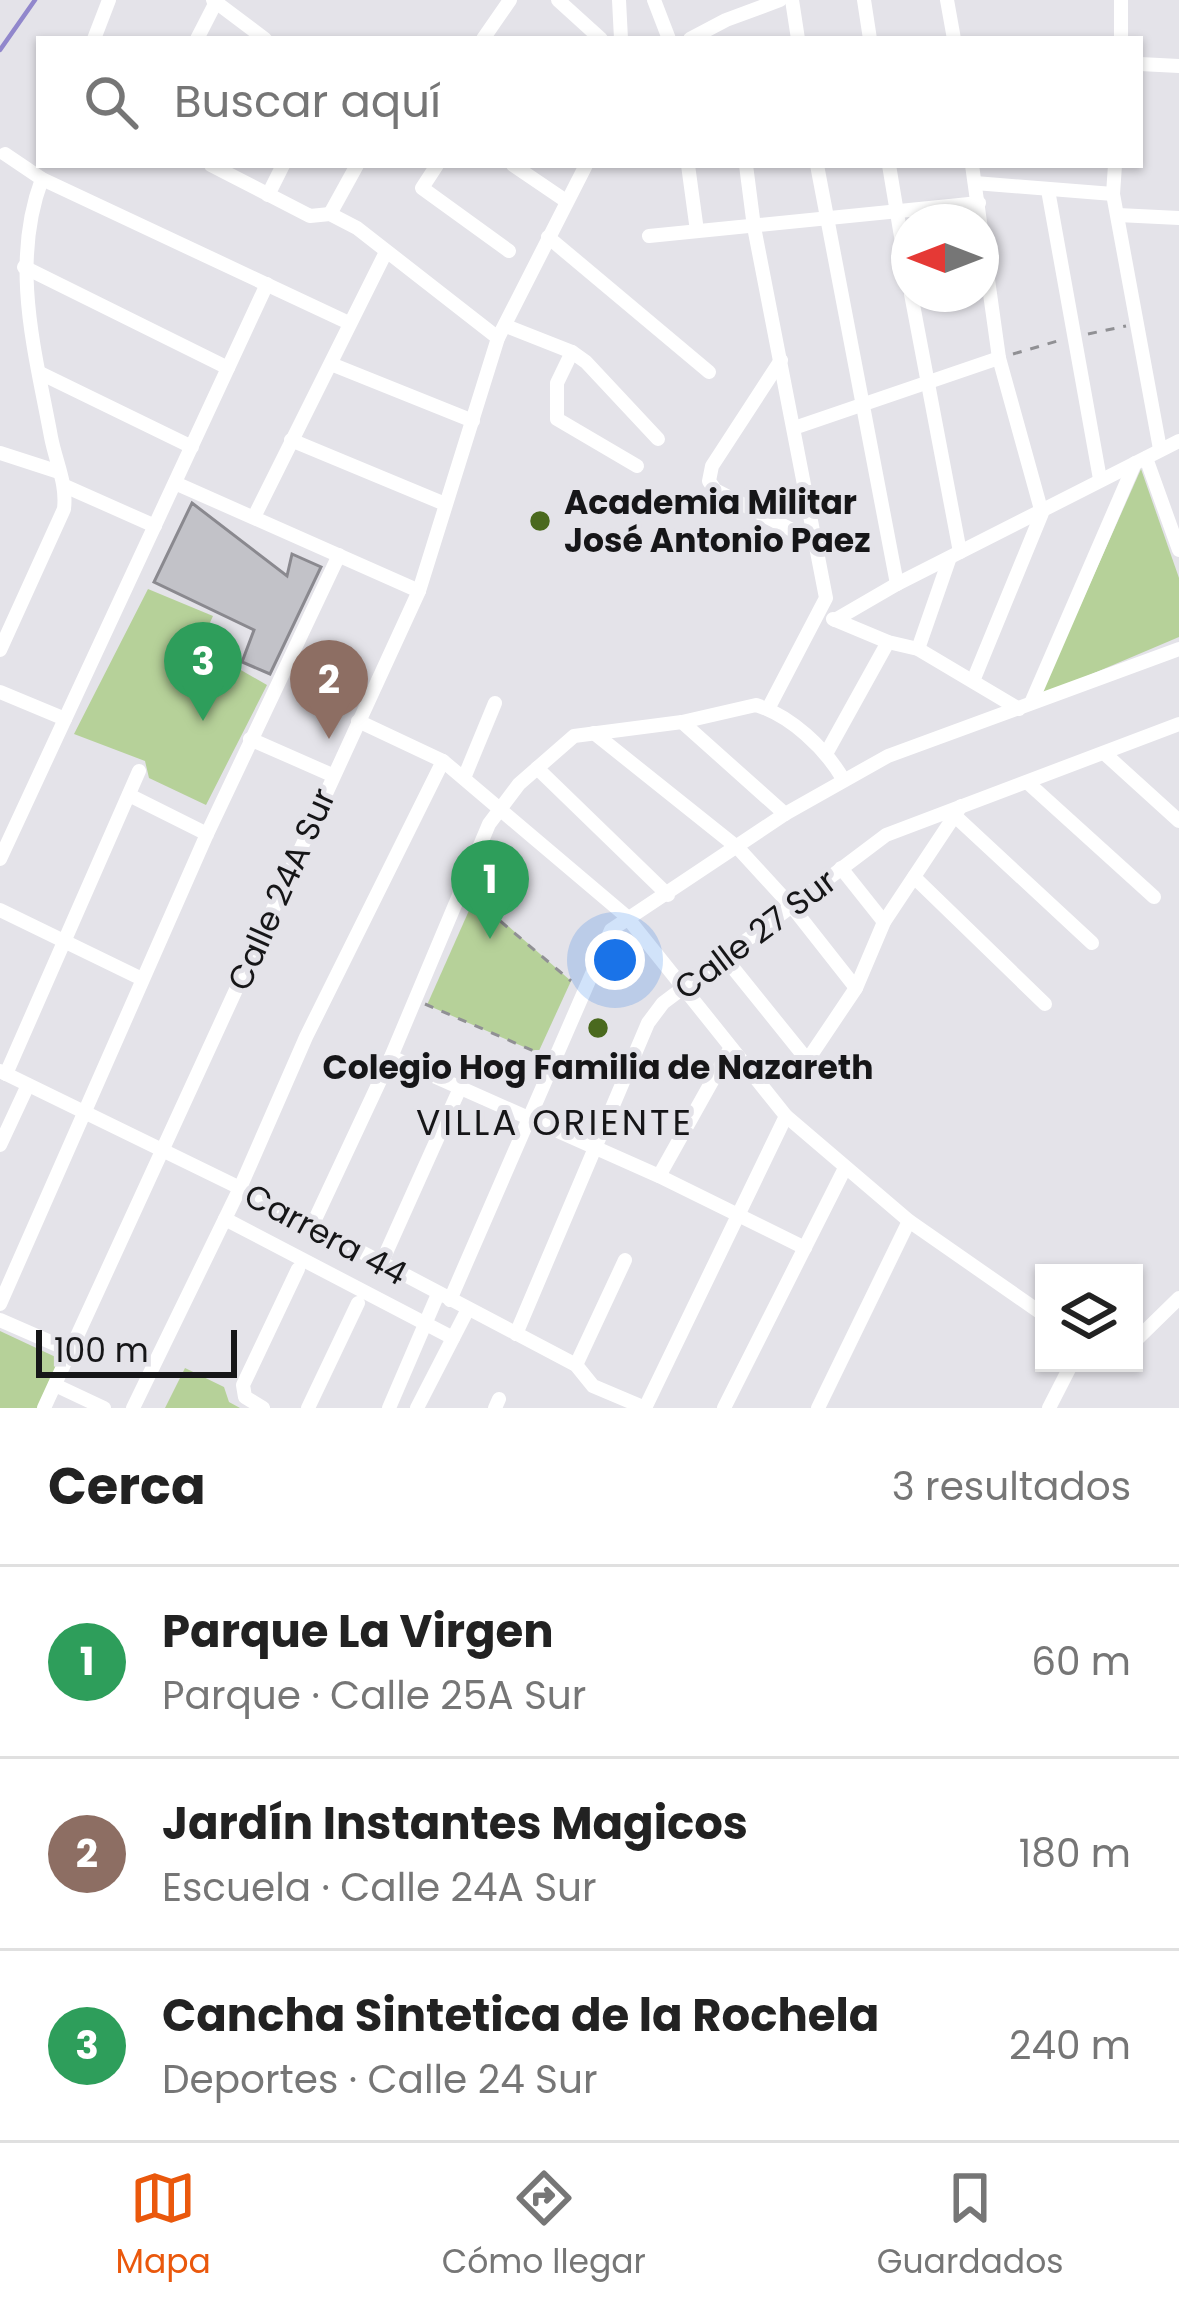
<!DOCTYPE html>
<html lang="es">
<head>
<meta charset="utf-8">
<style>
	:root { --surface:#fff; --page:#f2f2f2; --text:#222; --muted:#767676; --line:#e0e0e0; --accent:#ea580c }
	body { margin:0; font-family:Poppins,sans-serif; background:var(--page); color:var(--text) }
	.controls { position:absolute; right:36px; bottom:36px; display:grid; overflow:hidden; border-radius:0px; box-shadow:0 3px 9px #0004 }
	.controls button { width:108px; height:108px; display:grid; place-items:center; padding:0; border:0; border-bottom:3px solid var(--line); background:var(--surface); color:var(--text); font:60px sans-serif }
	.compass { position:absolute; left:891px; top:204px; width:108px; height:108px; border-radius:50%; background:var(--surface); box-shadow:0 3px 9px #0004; rotate:270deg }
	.scale { position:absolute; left:36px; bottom:30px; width:201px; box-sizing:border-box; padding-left:12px; border:6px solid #161618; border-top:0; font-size:33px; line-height:42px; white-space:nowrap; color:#161618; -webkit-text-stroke:9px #e4e3e9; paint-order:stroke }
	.you { position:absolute; left:615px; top:960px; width:42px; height:42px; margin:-30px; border:9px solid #fff; border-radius:50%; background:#1a73e8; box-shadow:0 0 0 18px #1a73e833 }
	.badge { display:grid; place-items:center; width:78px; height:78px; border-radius:50%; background:var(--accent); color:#fff; font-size:39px; font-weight:700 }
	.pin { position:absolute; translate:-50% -99px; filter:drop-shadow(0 3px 6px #0008) }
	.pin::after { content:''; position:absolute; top:63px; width:42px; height:36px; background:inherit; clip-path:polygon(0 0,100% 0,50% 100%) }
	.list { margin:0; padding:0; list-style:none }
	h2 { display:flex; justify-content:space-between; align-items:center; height:156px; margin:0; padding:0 48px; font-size:51px }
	h2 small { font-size:39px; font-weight:400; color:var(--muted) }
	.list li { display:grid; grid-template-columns:78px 1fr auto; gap:36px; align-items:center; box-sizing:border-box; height:192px; padding:0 48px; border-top:3px solid var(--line) }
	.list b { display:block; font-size:45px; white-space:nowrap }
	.list p { margin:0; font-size:39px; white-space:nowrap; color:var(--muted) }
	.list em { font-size:39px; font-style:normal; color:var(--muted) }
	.icon { flex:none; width:66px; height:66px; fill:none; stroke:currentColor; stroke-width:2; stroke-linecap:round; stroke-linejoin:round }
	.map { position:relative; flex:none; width:1179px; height:1408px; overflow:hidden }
	.search { position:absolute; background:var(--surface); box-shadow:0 3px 9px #0004; left:36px; right:36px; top:36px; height:132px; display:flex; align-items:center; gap:30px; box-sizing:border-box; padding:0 42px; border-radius:0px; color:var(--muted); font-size:45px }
	.sheet { height:732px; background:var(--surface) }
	nav { display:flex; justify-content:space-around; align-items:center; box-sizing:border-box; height:168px; border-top:3px solid var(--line); background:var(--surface); font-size:33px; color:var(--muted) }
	nav a { display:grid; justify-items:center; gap:6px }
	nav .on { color:var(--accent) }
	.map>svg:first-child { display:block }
	.green { fill:#b6d199 }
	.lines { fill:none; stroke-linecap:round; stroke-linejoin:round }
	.stream { stroke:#9187cc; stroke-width:4.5 }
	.building { fill:#c2c2c8; stroke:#8a898f; stroke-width:3 }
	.path { stroke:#909094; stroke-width:3; stroke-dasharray:9 9; stroke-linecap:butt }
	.minor { stroke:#fff; stroke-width:14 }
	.poi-dot { fill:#4a691e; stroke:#e4e3e9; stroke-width:4.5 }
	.labels { text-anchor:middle; stroke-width:10; stroke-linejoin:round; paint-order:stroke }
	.poi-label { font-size:33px; font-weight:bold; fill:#161618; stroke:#e4e3e9; text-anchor:start }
	.street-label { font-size:33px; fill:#161618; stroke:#e4e3e9 }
	.neighbourhood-label { font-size:36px; letter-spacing:3px; fill:#161618; stroke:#e4e3e9 }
</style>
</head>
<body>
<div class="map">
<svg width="1179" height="1408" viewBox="0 0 1179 1408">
	<rect width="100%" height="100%" fill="#e4e3e9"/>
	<g class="green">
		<path d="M1141 469 1179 578V637L1040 696Z"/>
		<path d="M148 589 213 616 199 646 267 685 206 805 149 778 145 761 74 734Z"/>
		<path d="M475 897 571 981 538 1053 427 1005Z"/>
		<path d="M0 1331 62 1360 40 1408H0Z"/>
		<path d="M185 1368 224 1387 229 1402 240 1408H165Z"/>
	</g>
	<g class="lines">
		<path class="stream" d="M0 50 35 0"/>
	</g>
	<path class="building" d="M192 503 287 576 292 554 321 567 270 674 242 662 254 630 154 582Z"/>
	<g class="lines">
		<g class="path">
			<path d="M1088 334 1126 326"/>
			<path d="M1013 354 1061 340"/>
			<path d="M473 898 571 981"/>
			<path d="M425 1004 543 1055"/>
		</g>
		<g class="minor">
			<path d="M213 0 265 39"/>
			<path d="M558 0 601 39"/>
			<path d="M619 0 621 39"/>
			<path d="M654 0 669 39"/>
			<path d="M792 0 798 39"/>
			<path d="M864 0 870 39"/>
			<path d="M947 0 954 39"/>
			<path d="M94 39 109 0"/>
			<path d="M197 39 216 2"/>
			<path d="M483 39 510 0"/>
			<path d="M690 39 726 20 780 0"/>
			<path d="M1121 39V0"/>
			<path d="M1140 64 1179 66"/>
			<path d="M5 154 42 179 349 323"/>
			<path d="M211 165 310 216 330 214 357 228 498 338"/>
			<path d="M437 165 422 188 509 251"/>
			<path d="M513 165 566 201"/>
			<path d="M688 165 697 231"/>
			<path d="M746 165 754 227 826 598 768 709"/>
			<path d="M817 165 897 584"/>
			<path d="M889 165 909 284"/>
			<path d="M972 165 999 358 1042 513 973 681"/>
			<path d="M1115 165 1113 194 1160 449"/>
			<path d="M975 183 1113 194"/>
			<path d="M1048 190 1100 479"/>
			<path d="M268 195 283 165"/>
			<path d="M330 214 357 165"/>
			<path d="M1118 215 1179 218"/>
			<path d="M649 236 979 203"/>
			<path d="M548 237 709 372"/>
			<path d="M24 267 228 368"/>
			<path d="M911 294 960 552"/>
			<path d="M506 326 572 352 586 362 658 439"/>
			<path d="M572 352 557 383V419L637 466"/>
			<path d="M781 360 712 466 709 481 715 490 817 543"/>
			<path d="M331 364 473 421"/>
			<path d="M40 373 192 447"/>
			<path d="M794 428 999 358"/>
			<path d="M291 440 445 504"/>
			<path d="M0 453 59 472"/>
			<path d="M1146 458 1179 550"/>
			<path d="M175 483 419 591"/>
			<path d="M67 487 155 526"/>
			<path d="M254 517 386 252"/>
			<path d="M833 619 888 642 918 649 1019 709"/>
			<path d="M835 620 897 584 1179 441"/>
			<path d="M918 649 949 560"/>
			<path d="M0 650 64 509C67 483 56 463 51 437 35 351 10 264 42 179"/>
			<path d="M0 692 65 719"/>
			<path d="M1031 703 1135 463"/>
			<path d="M358 721 443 761 626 916 786 1116 909 1221 1044 1315"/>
			<path d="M682 722 785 814"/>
			<path d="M594 733 738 848 793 908 856 988"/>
			<path d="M250 739 332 775"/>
			<path d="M827 752 888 642"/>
			<path d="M1104 753 1179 821"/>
			<path d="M537 768 668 895"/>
			<path d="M464 778 495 703"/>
			<path d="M1027 782 1154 897"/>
			<path d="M129 795 207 834"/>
			<path d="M954 815 1092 943"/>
			<path d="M0 859 267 284"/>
			<path d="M841 868 884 922"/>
			<path d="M914 877 1045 1004"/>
			<path d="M0 910 142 979"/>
			<path d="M725 958 804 1056 811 1055 856 988 884 922 961 806"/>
			<path d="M391 1057 659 1176 805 1248"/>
			<path d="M0 1071 240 1188 576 1365 593 1386 645 1408"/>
			<path d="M6 1074 139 771"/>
			<path d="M0 1145 28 1085"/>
			<path d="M659 1176 730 1049"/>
			<path d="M225 1219 453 1338"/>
			<path d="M311 1228 391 1057 489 824 519 784 574 736 682 722 756 705C791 716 825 748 843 779"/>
			<path d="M381 1264 460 1088"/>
			<path d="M450 1300 611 930 785 814 888 756 1179 649"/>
			<path d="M0 1304 207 834 339 555"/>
			<path d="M0 1320 71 1351"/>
			<path d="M516 1334 648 1023 663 1003 886 835 1179 724"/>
			<path d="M1134 1342 1179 1298"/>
			<path d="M576 1365 625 1260"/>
			<path d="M55 1385 104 1408"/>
			<path d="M44 1408 419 591 498 338 586 165"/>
			<path d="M133 1408 240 1188 306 1037 443 761"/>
			<path d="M263 1408 245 1397 243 1385 298 1269"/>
			<path d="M308 1408 358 1303"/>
			<path d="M389 1408 438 1294"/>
			<path d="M417 1408 468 1309"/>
			<path d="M495 1408 499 1399"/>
			<path d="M645 1408 786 1116"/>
			<path d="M724 1408 845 1168"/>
			<path d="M818 1408 909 1221"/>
			<path d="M1049 1408 1072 1363"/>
		</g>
	</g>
	<g class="poi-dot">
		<circle cx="540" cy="521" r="12"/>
		<circle cx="598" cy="1028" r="12"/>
	</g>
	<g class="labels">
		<g class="poi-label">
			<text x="564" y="514">Academia Militar<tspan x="564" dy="38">José Antonio Paez</tspan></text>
			<text x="598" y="1079" text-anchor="middle">Colegio Hog Familia de Nazareth</text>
		</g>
		<g class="street-label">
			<text transform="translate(281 889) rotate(-66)" y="12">Calle 24A Sur</text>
			<text transform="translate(755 934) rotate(-37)" y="12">Calle 27 Sur</text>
			<text transform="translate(326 1234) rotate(28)" y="12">Carrera 44</text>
		</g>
		<g class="neighbourhood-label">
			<text x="555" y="1135">VILLA ORIENTE</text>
		</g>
	</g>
</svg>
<div class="controls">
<button><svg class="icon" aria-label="layers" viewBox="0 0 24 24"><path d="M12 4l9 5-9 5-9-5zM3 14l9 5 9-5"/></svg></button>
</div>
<svg class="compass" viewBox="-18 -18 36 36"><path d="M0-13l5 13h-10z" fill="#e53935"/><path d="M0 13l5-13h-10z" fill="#767676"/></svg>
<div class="scale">100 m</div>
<div class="you"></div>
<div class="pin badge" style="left:490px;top:939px;background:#2e9e5b">1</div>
<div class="pin badge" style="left:329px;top:739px;background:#8d6e63">2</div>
<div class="pin badge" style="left:203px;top:721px;background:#2e9e5b">3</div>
<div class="search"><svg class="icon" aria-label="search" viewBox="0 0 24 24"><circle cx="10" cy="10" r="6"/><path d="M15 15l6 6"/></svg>Buscar aquí</div>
</div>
<section class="sheet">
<h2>Cerca<small>3 resultados</small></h2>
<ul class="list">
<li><span class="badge" style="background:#2e9e5b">1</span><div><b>Parque La Virgen</b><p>Parque · Calle 25A Sur</p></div><em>60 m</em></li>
<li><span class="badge" style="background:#8d6e63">2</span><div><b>Jardín Instantes Magicos</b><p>Escuela · Calle 24A Sur</p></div><em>180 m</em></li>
<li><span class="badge" style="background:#2e9e5b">3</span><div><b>Cancha Sintetica de la Rochela</b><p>Deportes · Calle 24 Sur</p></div><em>240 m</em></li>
</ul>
</section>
<nav>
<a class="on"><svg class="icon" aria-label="map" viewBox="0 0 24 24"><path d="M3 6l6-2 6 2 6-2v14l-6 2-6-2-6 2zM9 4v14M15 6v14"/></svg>Mapa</a>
<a><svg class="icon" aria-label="directions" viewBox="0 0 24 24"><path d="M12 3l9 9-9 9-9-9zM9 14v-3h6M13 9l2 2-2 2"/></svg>Cómo llegar</a>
<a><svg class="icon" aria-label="saved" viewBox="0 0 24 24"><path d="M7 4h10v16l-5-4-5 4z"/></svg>Guardados</a>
</nav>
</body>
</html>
